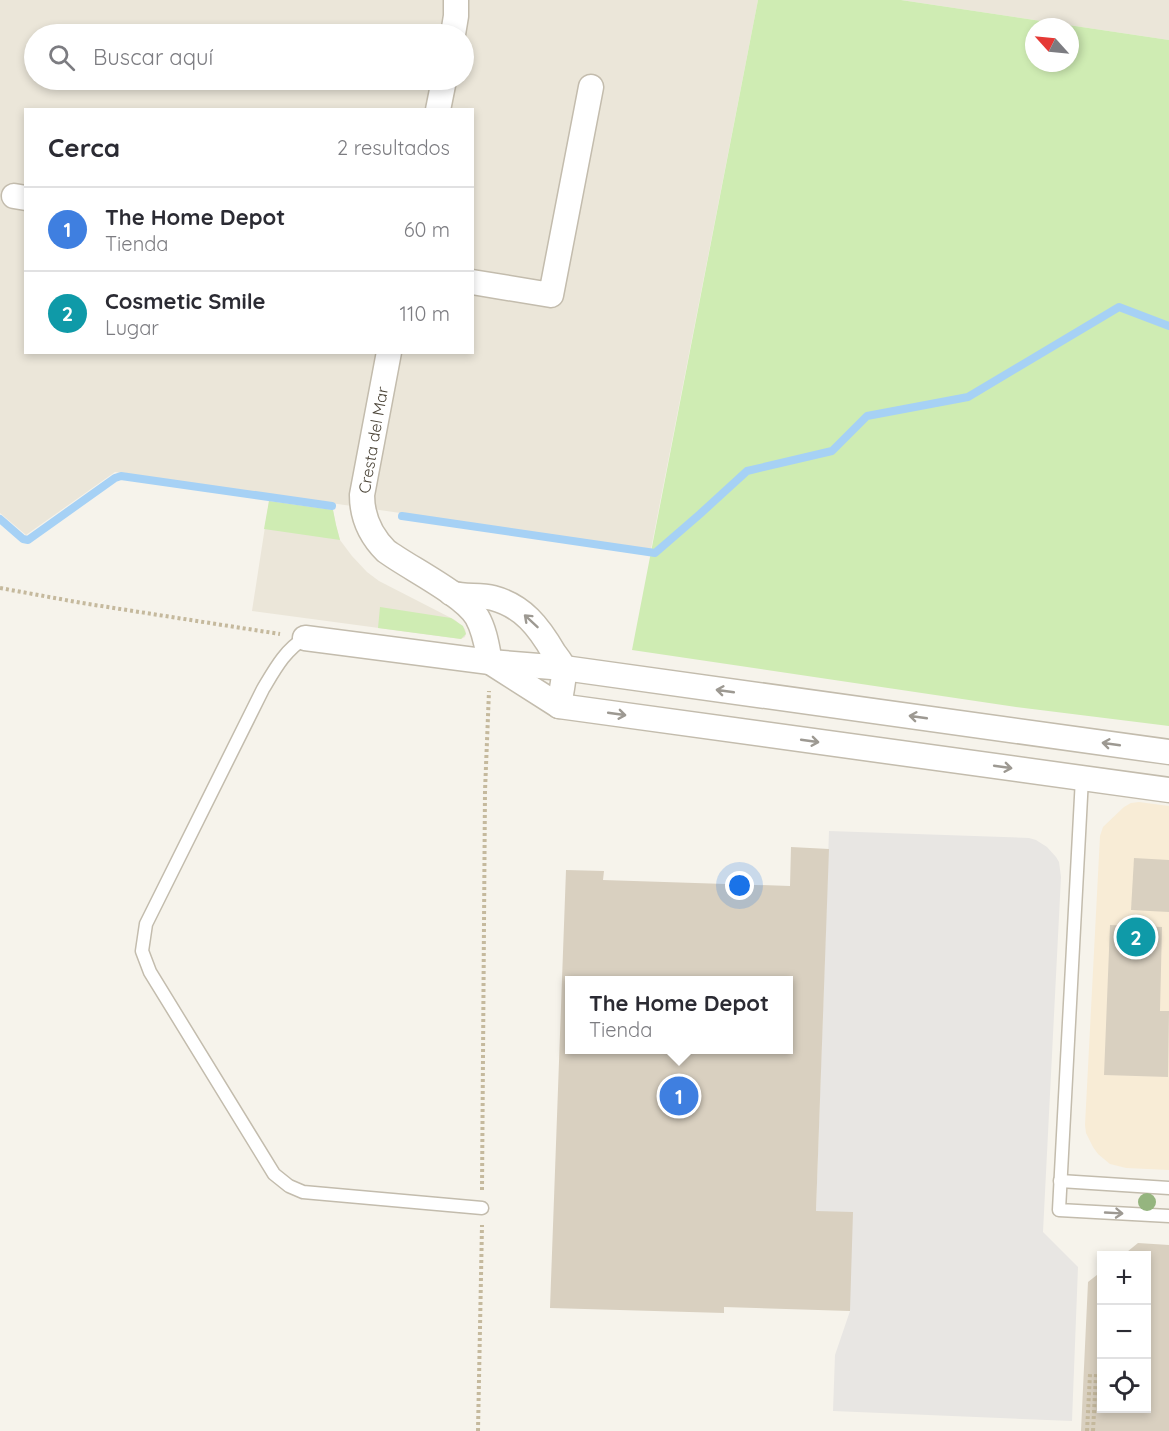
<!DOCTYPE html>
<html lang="es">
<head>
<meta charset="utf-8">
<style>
	:root { --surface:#fff; --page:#f2f2f3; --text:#2b2b33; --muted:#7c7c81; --line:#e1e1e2; --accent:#ff471a }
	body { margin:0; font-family:Quicksand,sans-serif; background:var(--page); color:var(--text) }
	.controls { position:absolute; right:18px; bottom:18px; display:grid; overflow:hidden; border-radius:0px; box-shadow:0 3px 9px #0003 }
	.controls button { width:54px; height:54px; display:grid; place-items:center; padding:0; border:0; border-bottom:2px solid var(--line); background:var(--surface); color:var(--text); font:30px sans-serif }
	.compass { position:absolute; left:1025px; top:18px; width:54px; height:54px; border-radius:50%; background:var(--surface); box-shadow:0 3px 9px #0003; rotate:297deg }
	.you { position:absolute; left:740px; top:886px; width:21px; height:21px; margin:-15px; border:4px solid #fff; border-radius:50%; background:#1a73e8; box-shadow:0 0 0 9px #1a73e833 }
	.badge { display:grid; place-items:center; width:39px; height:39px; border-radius:50%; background:var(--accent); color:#fff; font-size:20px; font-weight:700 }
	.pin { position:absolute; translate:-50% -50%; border:3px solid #fff; box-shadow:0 2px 6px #0006 }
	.popup { position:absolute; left:565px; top:976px; width:228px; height:78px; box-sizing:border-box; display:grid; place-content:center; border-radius:0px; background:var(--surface); filter:drop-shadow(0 2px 4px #0005); font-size:20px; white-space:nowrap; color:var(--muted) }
	.popup b { font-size:22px; color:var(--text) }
	.popup::after { content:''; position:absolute; left:50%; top:100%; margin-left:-12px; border:12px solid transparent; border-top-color:var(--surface) }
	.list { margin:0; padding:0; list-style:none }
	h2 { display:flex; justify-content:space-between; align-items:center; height:78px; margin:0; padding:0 24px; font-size:26px }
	h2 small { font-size:20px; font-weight:400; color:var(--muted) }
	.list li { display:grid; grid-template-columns:39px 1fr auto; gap:18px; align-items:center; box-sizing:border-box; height:84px; padding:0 24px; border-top:2px solid var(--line) }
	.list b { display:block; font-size:22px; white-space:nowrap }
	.list p { margin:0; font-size:20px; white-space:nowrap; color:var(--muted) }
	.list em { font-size:20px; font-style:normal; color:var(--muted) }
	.icon { flex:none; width:33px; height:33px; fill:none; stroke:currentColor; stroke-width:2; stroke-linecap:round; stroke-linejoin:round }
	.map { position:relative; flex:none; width:1169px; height:1431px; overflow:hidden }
	.search { position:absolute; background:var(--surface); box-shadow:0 3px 9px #0003; left:24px; top:24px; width:450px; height:66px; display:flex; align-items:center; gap:15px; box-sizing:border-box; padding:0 21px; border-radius:33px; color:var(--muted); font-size:22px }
	.panel { position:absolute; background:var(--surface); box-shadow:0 3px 9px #0003; left:24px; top:108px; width:450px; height:246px; border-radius:0px }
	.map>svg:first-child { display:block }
	.residential { fill:#ebe6d9; fill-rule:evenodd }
	.commercial { fill:#f8ecd6 }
	.green { fill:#cfecb3; fill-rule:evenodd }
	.parking { fill:#e8e6e3 }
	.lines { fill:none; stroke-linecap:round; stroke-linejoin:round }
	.stream { stroke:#a6d1f5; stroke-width:8 }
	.building { fill:#d9d0c0; fill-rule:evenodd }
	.lane-casing { stroke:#c3bcad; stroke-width:15 }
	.street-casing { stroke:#c3bcad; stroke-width:27 }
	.path { stroke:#c5b99d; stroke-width:4; stroke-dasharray:3 3; stroke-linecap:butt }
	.lane { stroke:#fff; stroke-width:12 }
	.street { stroke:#fff; stroke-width:24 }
	.tree { fill:#95b57f }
	.oneway { stroke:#9d9992 }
	.labels { text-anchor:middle; stroke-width:6; stroke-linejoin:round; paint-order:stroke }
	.street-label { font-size:16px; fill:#4c4538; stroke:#fff }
</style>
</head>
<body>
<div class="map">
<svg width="1169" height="1431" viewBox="0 0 1169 1431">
	<rect width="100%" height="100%" fill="#f6f3eb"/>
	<g class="residential">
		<path d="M0 0H758L651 549 115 472 26 535 0 513ZM34 34H464V80H34ZM26 110H472V352H26Z"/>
		<path d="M901 0H1169V40Z"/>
		<path d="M269 501 333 510 336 525 340 540 352 556 367 572 379 581 455 620 465 629 466 633 465 637 461 639 252 611Z"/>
	</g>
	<path class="commercial" d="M1139 802 1169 806V1170L1126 1168 1110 1164 1098 1154 1093 1147 1086 1133 1085 1125 1100 836 1103 827 1124 807 1131 803Z"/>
	<g class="green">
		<path d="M758 0H901L1169 40V726L1016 707 632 650ZM1034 27H1070V63H1034Z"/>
		<path d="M269 501 333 510 336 525 340 540 264 529Z"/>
		<path d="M380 607 451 618 463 626 466 634 461 639 378 628Z"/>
	</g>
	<path class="parking" d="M829 831 1029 838 1036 840 1047 847 1056 857 1059 862 1061 877 1043 1232 1078 1267 1072 1421 833 1411 835 1355 850 1311 816 1211Z"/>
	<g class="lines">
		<g class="stream">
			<path d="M402 516 655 553 700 514 747 471 832 451 867 416 968 397 1119 307 1169 326"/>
			<path d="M0 519 23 539 28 540 115 478 121 476 332 506"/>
		</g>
	</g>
	<g class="building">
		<path d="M791 847 829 849 816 1211 853 1212 850 1311 724 1307V1313L550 1308 566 870 604 871 603 880 790 886ZM570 980H789V1050H570Z"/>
		<path d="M1134 858 1169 860V912L1131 910Z"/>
		<path d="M1110 925 1162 927 1160 1011H1169L1168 1077 1104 1075Z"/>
		<path d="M1138 1243 1169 1245V1431H1081L1088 1282 1102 1271V1408H1146V1256H1122Z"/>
	</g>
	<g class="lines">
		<g class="lane-casing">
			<g id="lane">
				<path d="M305 638C285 650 275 669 263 689L146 924 142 951 150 972 274 1174 289 1186 303 1192 482 1208"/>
				<path d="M1082 778 1059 1210 1169 1216"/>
				<path d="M1060 1181 1169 1188"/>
			</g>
		</g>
		<g class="street-casing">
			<g id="street">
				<path d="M453 34 456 16V0"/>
				<path d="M438 110 444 80"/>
				<path d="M14 196 26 198"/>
				<path d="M472 282 551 295 591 87"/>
				<path d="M389 352 362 495C362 517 370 535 386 551 409 568 463 594 477 617 485 631 487 647 490 662L559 706 1169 790"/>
				<path d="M451 593C465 598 479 594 493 598 523 606 539 627 554 653 557 657 563 664 564 669 565 675 560 699 559 706"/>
				<path d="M305 638 490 662 564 668 1169 752"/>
			</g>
		</g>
		<g class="path">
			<path d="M0 588 82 603 280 634"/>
			<path d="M482 1190 485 791 489 691"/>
			<path d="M478 1431 482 1225"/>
			<path d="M1087 1431 1090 1374"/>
			<path d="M1093 1431 1096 1374"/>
		</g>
		<use href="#lane" class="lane"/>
		<use href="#street" class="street"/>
	</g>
	<circle class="tree" cx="1147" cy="1202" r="9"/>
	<defs><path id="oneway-shaft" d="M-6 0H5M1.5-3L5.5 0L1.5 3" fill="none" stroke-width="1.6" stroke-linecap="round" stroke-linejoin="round" transform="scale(1.5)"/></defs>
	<g class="oneway">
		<use href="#oneway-shaft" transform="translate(531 621) rotate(-137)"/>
		<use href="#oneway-shaft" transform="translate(725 691) rotate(-172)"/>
		<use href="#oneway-shaft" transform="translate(617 714) rotate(8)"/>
		<use href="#oneway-shaft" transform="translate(918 717) rotate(-172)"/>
		<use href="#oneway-shaft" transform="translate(810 741) rotate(8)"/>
		<use href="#oneway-shaft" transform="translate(1111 744) rotate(-172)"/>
		<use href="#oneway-shaft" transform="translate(1003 767) rotate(8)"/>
		<use href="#oneway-shaft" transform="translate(1114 1213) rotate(3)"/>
	</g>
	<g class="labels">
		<g class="street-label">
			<text transform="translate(373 440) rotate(-80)" y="6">Cresta del Mar</text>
		</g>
	</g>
</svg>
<div class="controls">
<button>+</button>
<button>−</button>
<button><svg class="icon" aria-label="locate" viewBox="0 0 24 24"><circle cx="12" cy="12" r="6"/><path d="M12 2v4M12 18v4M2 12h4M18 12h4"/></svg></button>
</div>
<svg class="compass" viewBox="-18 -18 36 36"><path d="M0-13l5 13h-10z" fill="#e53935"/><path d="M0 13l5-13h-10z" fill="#7c7c81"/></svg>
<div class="you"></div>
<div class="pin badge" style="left:679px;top:1096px;background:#3f7fe0">1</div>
<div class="popup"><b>The Home Depot</b>Tienda</div>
<div class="pin badge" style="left:1136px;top:937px;background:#0f9aa8">2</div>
<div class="search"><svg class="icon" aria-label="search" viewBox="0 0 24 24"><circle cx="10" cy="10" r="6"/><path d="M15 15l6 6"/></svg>Buscar aquí</div>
<section class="panel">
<h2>Cerca<small>2 resultados</small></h2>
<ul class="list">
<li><span class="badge" style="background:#3f7fe0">1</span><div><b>The Home Depot</b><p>Tienda</p></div><em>60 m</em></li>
<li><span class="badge" style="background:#0f9aa8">2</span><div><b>Cosmetic Smile</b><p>Lugar</p></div><em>110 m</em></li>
</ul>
</section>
</div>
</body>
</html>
